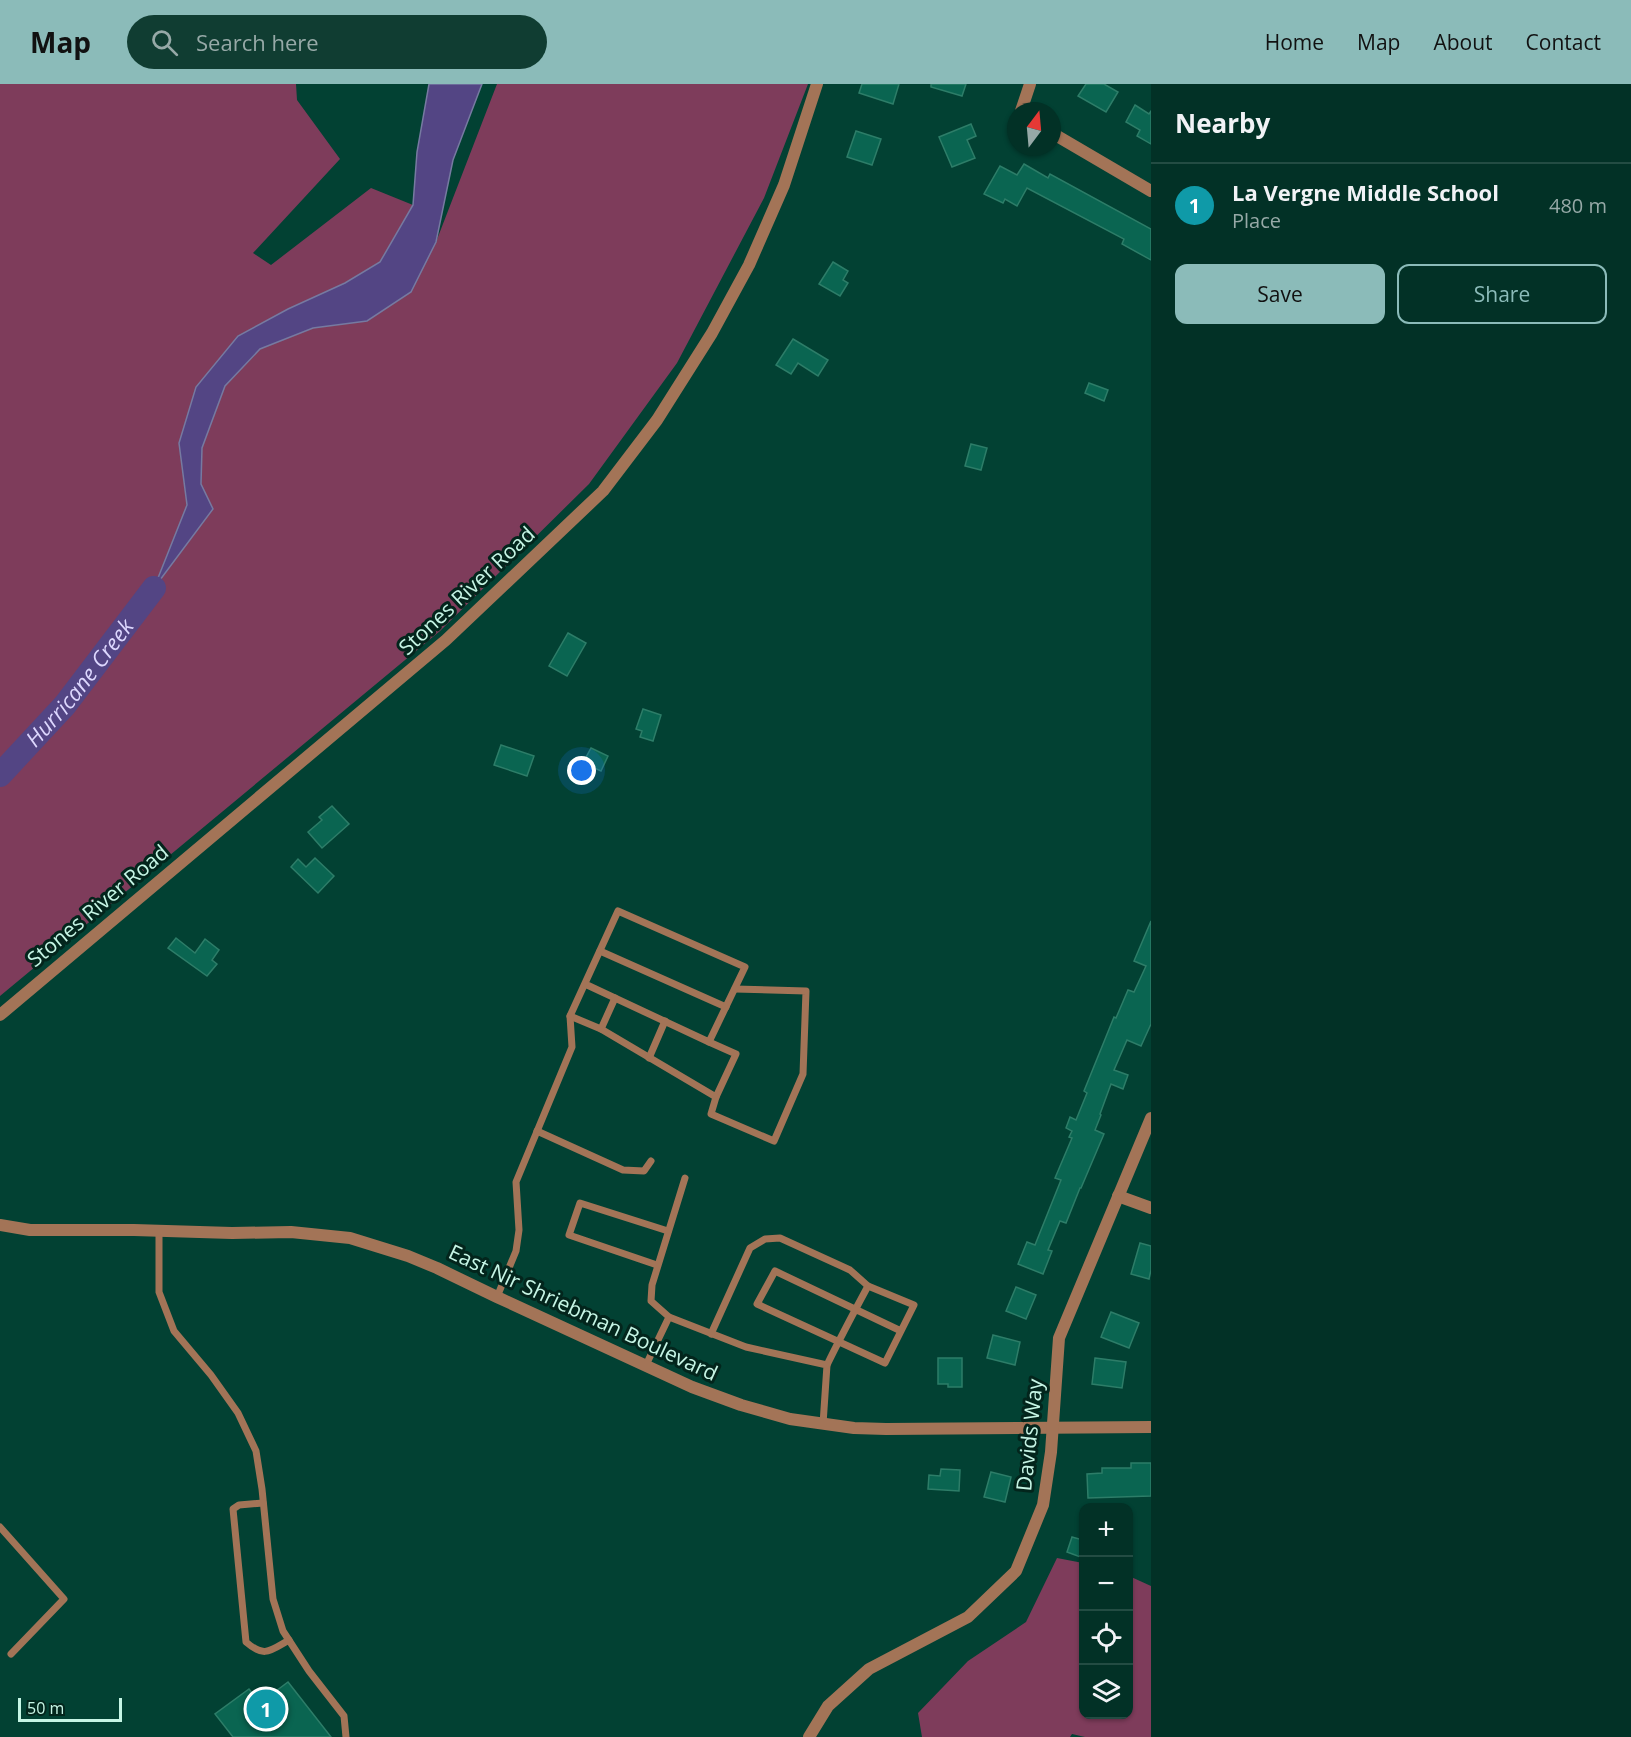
<!DOCTYPE html>
<html lang="en">
<head>
<meta charset="utf-8">
<style>
	:root { --surface:#023126; --page:#103d32; --text:#f1f3f6; --muted:#96a9a7; --line:#234c43; --accent:#8bbbb9 }
	body { margin:0; font-family:"Open Sans",sans-serif; background:var(--page); color:var(--text) }
	.controls { position:absolute; right:18px; bottom:18px; display:grid; overflow:hidden; border-radius:12px; box-shadow:0 2px 4px #0004 }
	.controls button { width:54px; height:54px; display:grid; place-items:center; padding:0; border:0; border-bottom:2px solid var(--line); background:var(--surface); color:var(--text); font:30px sans-serif }
	.compass { position:absolute; left:1007px; top:18px; width:54px; height:54px; border-radius:50%; background:var(--surface); box-shadow:0 2px 4px #0004; rotate:16deg }
	.scale { position:absolute; left:18px; bottom:15px; width:104px; box-sizing:border-box; padding-left:6px; border:3px solid #c6f5e5; border-top:0; font-size:16px; line-height:21px; white-space:nowrap; color:#c6f5e5; -webkit-text-stroke:4px #03251c; paint-order:stroke }
	.you { position:absolute; left:582px; top:687px; width:21px; height:21px; margin:-15px; border:4px solid #fff; border-radius:50%; background:#1a73e8; box-shadow:0 0 0 9px #1a73e833 }
	.badge { display:grid; place-items:center; width:39px; height:39px; border-radius:50%; background:var(--accent); color:#fff; font-size:20px; font-weight:700 }
	.pin { position:absolute; translate:-50% -50%; border:3px solid #fff; box-shadow:0 2px 6px #0006 }
	.list { margin:0; padding:0; list-style:none }
	h2 { display:flex; justify-content:space-between; align-items:center; height:78px; margin:0; padding:0 24px; font-size:26px }
	h2 small { font-size:20px; font-weight:400; color:var(--muted) }
	.list li { display:grid; grid-template-columns:39px 1fr auto; gap:18px; align-items:center; box-sizing:border-box; height:84px; padding:0 24px; border-top:2px solid var(--line) }
	.list b { display:block; font-size:22px; white-space:nowrap }
	.list p { margin:0; font-size:20px; white-space:nowrap; color:var(--muted) }
	.list em { font-size:20px; font-style:normal; color:var(--muted) }
	.actions { display:flex; gap:12px; padding:18px 24px }
	.actions a { flex:1; padding:14px 0; border:2px solid var(--accent); border-radius:12px; text-align:center; font-size:21px; color:var(--accent) }
	.actions .main { background:var(--accent); color:#111 }
	.icon { flex:none; width:33px; height:33px; fill:none; stroke:currentColor; stroke-width:2; stroke-linecap:round; stroke-linejoin:round }
	.map { position:relative; flex:none; width:1151px; height:1653px; overflow:hidden }
	header { display:flex; align-items:center; gap:36px; box-sizing:border-box; height:84px; padding:0 30px; background:var(--accent); color:#111 }
	header strong { font-size:28px }
	nav { display:flex; gap:33px; margin-inline-start:auto; font-size:21px }
	.search { width:420px; height:54px; background:var(--page); display:flex; align-items:center; gap:15px; box-sizing:border-box; padding:0 21px; border-radius:33px; color:var(--muted); font-size:22px }
	main { display:flex }
	aside { flex:1; background:var(--surface) }
	.map>svg:first-child { display:block }
	.green { fill:#7e3c5b }
	.water { fill:#534584; stroke:#767aa1; stroke-width:1.5 }
	.lines { fill:none; stroke-linecap:round; stroke-linejoin:round }
	.river { stroke:#534584; stroke-width:24 }
	.building { fill:#0a6551; stroke:#2d7d68; stroke-width:1.5 }
	.service { stroke:#a37457; stroke-width:7 }
	.minor { stroke:#a37457; stroke-width:12 }
	.labels { text-anchor:middle; stroke-width:6; stroke-linejoin:round; paint-order:stroke }
	.street-label { font-size:21px; fill:#c6f5e5; stroke:#03251c }
	.water-label { font-size:22px; font-style:italic; fill:#ddd7fe; stroke:#03251c }
</style>
</head>
<body>
<header>
<strong>Map</strong>
<div class="search"><svg class="icon" aria-label="search" viewBox="0 0 24 24"><circle cx="10" cy="10" r="6"/><path d="M15 15l6 6"/></svg>Search here</div>
<nav><a>Home</a><a>Map</a><a>About</a><a>Contact</a></nav>
</header>
<main>
<div class="map">
<svg width="1151" height="1653" viewBox="0 0 1151 1653">
	<rect width="100%" height="100%" fill="#024133"/>
	<g class="green">
		<path d="M0 0H296L297 16 340 75 253 169 271 181 371 104 413 121 380 178 345 199 238 252 179 359 187 421 155 501 201 400 202 364 225 302 260 265 313 244 367 237 411 208 436 158 497 0H808L764 114 677 279 589 400 440 547 0 912Z"/>
		<path d="M1057 1474 1083 1479 1084 1630H1128L1129 1492 1151 1502V1653H1085L1072 1650 1070 1653H922L918 1629 968 1577 1026 1538Z"/>
	</g>
	<path class="water" d="M429 0H482L453 76 436 158 411 208 367 237 313 244 260 265 225 302 202 364 201 400 213 425 154 504 187 421 179 359 196 303 238 252 288 225 345 199 380 178 413 121 417 68Z"/>
	<g class="lines">
		<path class="river" id="s1" d="M0 691 65 621 154 504"/>
	</g>
	<g class="building">
		<path d="M862 0H899L893 20 859 9Z"/>
		<path d="M931 0H966L962 12 931 3Z"/>
		<path d="M1086 0H1104L1118 8 1106 28 1078 12Z"/>
		<path d="M1135 21 1149 30 1151 27V60L1137 52 1140 46 1126 38Z"/>
		<path d="M971 40 976 52 967 56 975 74 952 83 939 53Z"/>
		<path d="M856 47 881 55 872 81 847 73Z"/>
		<path d="M1024 80 1048 94 1050 90 1151 145V176L1122 160 1124 155 1027 104 1017 122 1005 115 1003 119 984 110 1000 82 1017 91Z"/>
		<path d="M833 178 848 187 843 196 848 199 840 212 819 200Z"/>
		<path d="M793 255 828 276 818 292 798 279 791 290 776 281Z"/>
		<path d="M1089 299 1108 306 1104 317 1085 309Z"/>
		<path d="M971 360 987 364 981 386 965 382Z"/>
		<path d="M568 549 586 559 567 592 549 582Z"/>
		<path d="M643 625 661 631 653 657 640 653 642 647 636 645Z"/>
		<path d="M501 661 534 672 527 692 494 681Z"/>
		<path d="M591 664 608 672 601 687 583 679Z"/>
		<path d="M332 722 349 740 322 764 308 748 322 736 319 733Z"/>
		<path d="M315 774 334 792 318 809 291 783 298 775 306 783Z"/>
		<path d="M1151 837V940L1141 962 1127 956 1114 986 1128 991 1123 1005 1111 1000 1100 1030 1101 1031 1095 1046 1104 1050 1081 1104H1080L1066 1139 1060 1137 1048 1166 1052 1167 1043 1190 1018 1180 1027 1158 1035 1161 1061 1096 1055 1094 1072 1054 1069 1053 1072 1047 1066 1044 1070 1033 1076 1036 1087 1009 1084 1007 1114 933 1116 934 1128 906 1134 908 1146 882 1134 877Z"/>
		<path d="M176 854 195 869 205 855 219 866 212 876 217 880 207 892 168 864Z"/>
		<path d="M1140 1159 1151 1162V1186L1149 1195 1131 1190Z"/>
		<path d="M1016 1203 1036 1211 1026 1235 1006 1227Z"/>
		<path d="M1111 1228 1139 1239 1129 1264 1101 1253Z"/>
		<path d="M993 1251 1020 1258 1015 1281 987 1274Z"/>
		<path d="M938 1274H962V1303H948V1300H938Z"/>
		<path d="M1095 1274 1126 1278 1122 1304 1092 1300Z"/>
		<path d="M1131 1379H1151V1412L1088 1414 1087 1390 1102 1389V1384H1131Z"/>
		<path d="M941 1385 960 1386 959 1407 928 1405 929 1391 940 1392Z"/>
		<path d="M991 1388 1011 1393 1005 1418 984 1413Z"/>
		<path d="M1072 1453 1083 1456V1474L1067 1468Z"/>
		<path d="M288 1598 331 1653H233L215 1630 249 1605 260 1619Z"/>
	</g>
	<g class="lines">
		<g class="service">
			<path d="M600 867 726 923"/>
			<path d="M570 932 601 945 615 914"/>
			<path d="M601 945 716 1013 736 970 709 958"/>
			<path d="M649 974 665 937"/>
			<path d="M716 1013 711 1030 774 1057 803 990 806 907 735 905"/>
			<path d="M537 1047 623 1086 644 1087 651 1077"/>
			<path d="M159 1146V1208L174 1247 211 1291 238 1329 256 1367 262 1405 273 1515 283 1547 309 1587 344 1632 346 1653"/>
			<path d="M657 1181 569 1151 580 1119 668 1147"/>
			<path d="M497 1213 516 1167 519 1146 516 1098 572 963 570 932 618 827 745 883 709 958 585 900"/>
			<path d="M669 1233 746 1263 827 1281 823 1340"/>
			<path d="M711 1250 750 1164 765 1155 780 1154 850 1186 868 1202"/>
			<path d="M646 1281 669 1233 651 1217 652 1201 685 1094"/>
			<path d="M827 1281C840 1254 854 1228 868 1202L914 1221 885 1279 757 1220 775 1187 901 1247"/>
			<path d="M263 1419 239 1421 233 1425 246 1558C264 1574 270 1567 289 1556"/>
			<path d="M0 1443 64 1515 11 1570"/>
		</g>
		<g class="minor">
			<path d="M1021 27 1030 0"/>
			<path d="M1052 49 1151 107"/>
			<path d="M0 931 446 556 603 407 657 336 712 249 749 181 784 101 817 0"/>
			<path d="M1118 1112 1151 1124"/>
			<path d="M0 1141 30 1146H134L232 1149 291 1148 350 1154 408 1172 437 1184 497 1213 692 1303 741 1321 790 1335 854 1344 886 1345 1151 1343"/>
			<path d="M809 1653 828 1622 869 1585 968 1533 1016 1487 1043 1421 1051 1368 1059 1254 1151 1034"/>
		</g>
	</g>
	<g class="labels">
		<g class="street-label">
			<text transform="translate(467 507) rotate(-43)" y="7">Stones River Road</text>
			<text transform="translate(98 822) rotate(-40)" y="7">Stones River Road</text>
			<text transform="translate(583 1229) rotate(25)" y="7">East Nir Shriebman Boulevard</text>
			<text transform="translate(1030 1351) rotate(-84)" y="7">Davids Way</text>
		</g>
		<g class="water-label">
			<text dy="8" stroke="none"><textPath href="#s1" startOffset="122">Hurricane Creek</textPath></text>
		</g>
	</g>
</svg>
<div class="controls">
<button>+</button>
<button>−</button>
<button><svg class="icon" aria-label="locate" viewBox="0 0 24 24"><circle cx="12" cy="12" r="6"/><path d="M12 2v4M12 18v4M2 12h4M18 12h4"/></svg></button>
<button><svg class="icon" aria-label="layers" viewBox="0 0 24 24"><path d="M12 4l9 5-9 5-9-5zM3 14l9 5 9-5"/></svg></button>
</div>
<svg class="compass" viewBox="-18 -18 36 36"><path d="M0-13l5 13h-10z" fill="#e53935"/><path d="M0 13l5-13h-10z" fill="#96a9a7"/></svg>
<div class="scale">50 m</div>
<div class="you"></div>
<div class="pin badge" style="left:266px;top:1625px;background:#0f9aa8">1</div>
</div>
<aside>
<h2>Nearby<small></small></h2>
<ul class="list">
<li><span class="badge" style="background:#0f9aa8">1</span><div><b>La Vergne Middle School</b><p>Place</p></div><em>480 m</em></li>
</ul>
<div class="actions"><a class="main">Save</a><a>Share</a></div>
</aside>
</main>
</body>
</html>
